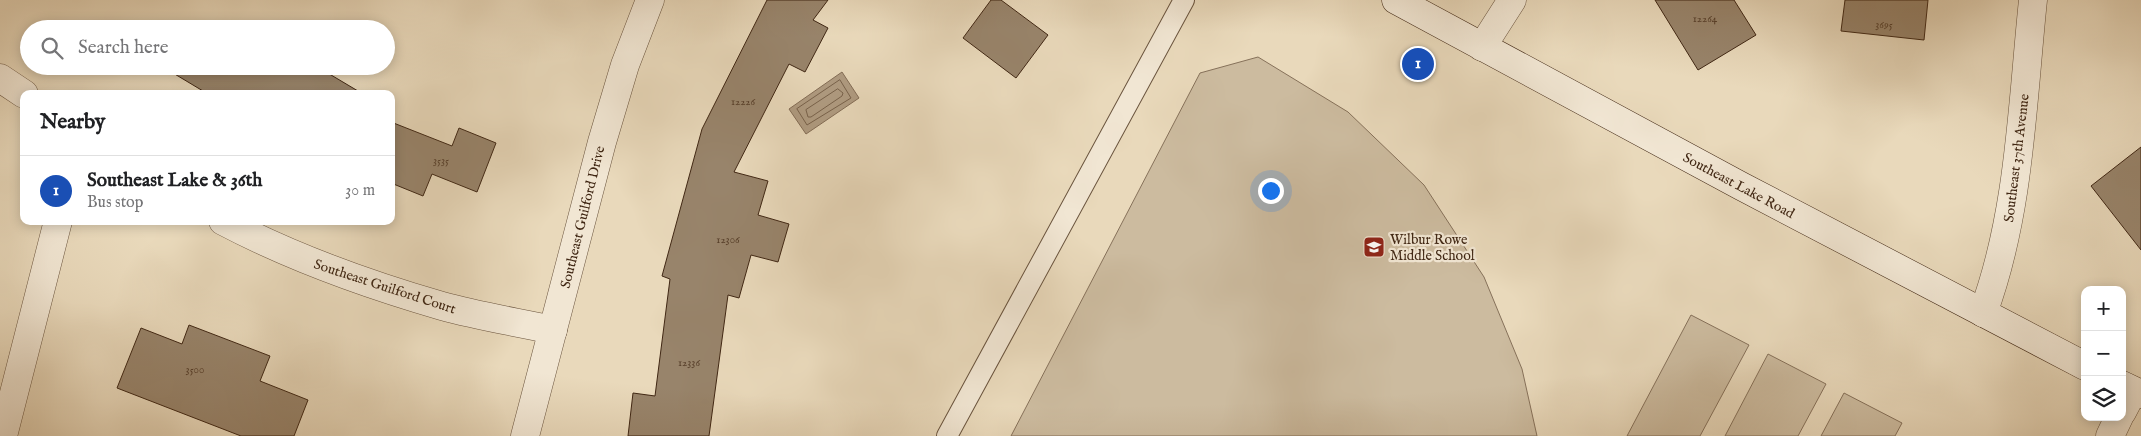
<!DOCTYPE html>
<html lang="en">
<head>
<meta charset="utf-8">
<style>
	:root { --surface:#fff; --page:#f6f6f6; --text:#202124; --muted:#757577; --line:#e0e0e0; --accent:#8f2418 }
	body { margin:0; font-family:"IM FELL English",serif; background:var(--page); color:var(--text) }
	.controls { position:absolute; right:15px; bottom:15px; display:grid; overflow:hidden; border-radius:10px; box-shadow:0 2px 12px #0003 }
	.controls button { width:45px; height:45px; display:grid; place-items:center; padding:0; border:0; border-bottom:1px solid var(--line); background:var(--surface); color:var(--text); font:25px sans-serif }
	.you { position:absolute; left:1270px; top:190px; width:18px; height:18px; margin:-12px; border:4px solid #fff; border-radius:50%; background:#1a73e8; box-shadow:0 0 0 8px #1a73e833 }
	.badge { display:grid; place-items:center; width:32px; height:32px; border-radius:50%; background:var(--accent); color:#fff; font-size:16px; font-weight:700 }
	.pin { position:absolute; translate:-50% -50%; border:2px solid #fff; box-shadow:0 1px 5px #0006 }
	.list { margin:0; padding:0; list-style:none }
	h2 { display:flex; justify-content:space-between; align-items:center; height:65px; margin:0; padding:0 20px; font-size:21px }
	h2 small { font-size:16px; font-weight:400; color:var(--muted) }
	.list li { display:grid; grid-template-columns:32px 1fr auto; gap:15px; align-items:center; box-sizing:border-box; height:70px; padding:0 20px; border-top:1px solid var(--line) }
	.list b { display:block; font-size:19px; white-space:nowrap }
	.list p { margin:0; font-size:16px; white-space:nowrap; color:var(--muted) }
	.list em { font-size:16px; font-style:normal; color:var(--muted) }
	.icon { flex:none; width:28px; height:28px; fill:none; stroke:currentColor; stroke-width:2; stroke-linecap:round; stroke-linejoin:round }
	.map { position:relative; flex:none; width:2141px; height:436px; overflow:hidden }
	.search { position:absolute; background:var(--surface); box-shadow:0 2px 12px #0003; left:20px; top:20px; width:375px; height:55px; display:flex; align-items:center; gap:12px; box-sizing:border-box; padding:0 18px; border-radius:28px; color:var(--muted); font-size:19px }
	.panel { position:absolute; background:var(--surface); box-shadow:0 2px 12px #0003; left:20px; top:90px; width:375px; height:135px; border-radius:10px }
	.map>svg:first-child { display:block }
	.green { fill:#ccbb9f; stroke:#86715a }
	.water { fill:#b09c82; stroke:#836d56 }
	.lines { fill:none; stroke-linecap:round; stroke-linejoin:round }
	.shore { stroke:#78624b; stroke-width:1 }
	.building { fill:#98846b; stroke:#402714 }
	.service-casing { stroke:#6a543e; stroke-width:22 }
	.minor-casing { stroke:#6a543e; stroke-width:29 }
	.secondary-casing { stroke:#402714; stroke-width:29 }
	.service { stroke:#f1e6d3; stroke-width:20 }
	.minor { stroke:#f1e6d3; stroke-width:28 }
	.secondary { stroke:#f1e6d3; stroke-width:28 }
	.labels { text-anchor:middle; stroke-width:4.5; stroke-linejoin:round; paint-order:stroke }
	.number-label { font-size:11px; fill:#563e2a }
	.street-label { font-size:14px; fill:#402714; stroke:#f1e6d3 }
	.poi-label { font-size:14px; fill:#402714; stroke:#f1e6d3; text-anchor:start }
</style>
</head>
<body>
<div class="map">
<svg width="2141" height="436" viewBox="0 0 2141 436">
	<rect width="100%" height="100%" fill="#e9d9bb"/>
	<filter id="stains"><feTurbulence type="fractalNoise" baseFrequency=".004" numOctaves="4"/><feColorMatrix values="0 0 0 0 .2 0 0 0 0 .09 0 0 0 0 .02 0 0 0 .5 -.17"/></filter>
	<radialGradient id="worn" r=".72"><stop offset=".6" stop-color="#630" stop-opacity="0"/><stop offset="1" stop-color="#630" stop-opacity=".3"/></radialGradient>
	<g class="green">
		<path d="M1258 57 1348 112 1424 185 1484 277 1522 369 1537 436H1011L1200 73Z"/>
		<path d="M1691 315 1749 345 1700 436H1627Z"/>
		<path d="M1768 354 1826 384 1798 436H1725Z"/>
		<path d="M1844 393 1902 423 1895 436H1821Z"/>
	</g>
	<path class="water" d="M842 72 859 98 806 134 789 109Z"/>
	<g class="lines">
		<g class="shore">
			<path d="M840 80 851 98 807 125 797 109Z"/>
			<path d="M838 89 843 93 842 96 811 117H808L806 110Z"/>
		</g>
	</g>
	<g class="building">
		<path d="M767 0H828L813 20 828 28 805 72 789 64 734 172 768 181 758 215 789 224 778 262 751 255 739 298 728 295 709 436H628L633 393 655 396 670 279 662 276 702 129Z"/>
		<path d="M991 0H1001L1048 35 1016 78 963 38Z"/>
		<path d="M1655 0H1734L1756 35 1698 70Z"/>
		<path d="M1845 0H1928L1924 40 1841 31Z"/>
		<path d="M203 21 216 29H198Z"/>
		<path d="M176 66H316L363 94H208L173 73Z"/>
		<path d="M391 122 452 146 459 128 496 143 477 192 432 174 423 196 391 183Z"/>
		<path d="M2141 147V250L2091 186Z"/>
		<path d="M189 325 270 356 260 381 308 400 294 436H241L117 388 141 328 182 344Z"/>
	</g>
	<g class="lines">
		<g class="service-casing">
			<path id="service" d="M947 436 1184 0"/>
		</g>
		<g class="minor-casing">
			<g id="minor">
				<path d="M1482 47 1512 0"/>
				<path d="M0 78 24 94"/>
				<path d="M223 221C293 258 366 284 442 306 478 316 516 322 553 330"/>
				<path d="M1983 313C2020 213 2022 105 2033 0"/>
				<path d="M2122 412 2133 391"/>
				<path d="M3 436 58 221"/>
				<path d="M525 436 602 142 625 65 650 0"/>
				<path d="M2110 436 2119 417"/>
			</g>
		</g>
		<g class="secondary-casing">
			<g id="secondary">
				<path d="M1396 0 1741 186 2085 366"/>
				<path d="M2122 385 2141 394"/>
			</g>
		</g>
		<use href="#service" class="service"/>
		<use href="#minor" class="minor"/>
		<use href="#secondary" class="secondary"/>
	</g>
	<defs>
		<g id="school-square" transform="scale(1.125)"><rect x="-9" y="-9" width="18" height="18" rx="4" fill="#8f2418" stroke="#f1e6d3"/><path d="M0-5L7-2L0 1L-7-2ZM-4 1L0 2.5L4 1V4Q0 6-4 4Z" fill="#fff"/></g>
	</defs>
	<g fill-rule="evenodd">
		<use href="#school-square" x="1374" y="247"/>
	</g>
	<g class="labels">
		<g class="number-label">
			<text x="1705" y="22">12264</text>
			<text x="1884" y="28">3695</text>
			<text x="743" y="105">12226</text>
			<text x="441" y="164">3535</text>
			<text x="728" y="243">12306</text>
			<text x="689" y="366">12336</text>
			<text x="195" y="373">3500</text>
		</g>
		<g class="street-label">
			<text transform="translate(2016 158) rotate(-83)" y="5">Southeast 37th Avenue</text>
			<text transform="translate(1739 185) rotate(28)" y="5">Southeast Lake Road</text>
			<text transform="translate(582 217) rotate(-76)" y="5">Southeast Guilford Drive</text>
			<text transform="translate(385 286) rotate(18)" y="5">Southeast Guilford Court</text>
		</g>
		<g class="poi-label">
			<text x="1390" y="244">Wilbur Rowe<tspan x="1390" dy="16">Middle School</tspan></text>
		</g>
	</g>
	<rect width="100%" height="100%" filter="url(#stains)"/>
	<rect width="100%" height="100%" fill="url(#worn)"/>
</svg>
<div class="controls">
<button>+</button>
<button>−</button>
<button><svg class="icon" aria-label="layers" viewBox="0 0 24 24"><path d="M12 4l9 5-9 5-9-5zM3 14l9 5 9-5"/></svg></button>
</div>
<div class="you"></div>
<div class="pin badge" style="left:1418px;top:64px;background:#1a4fb4">1</div>
<div class="search"><svg class="icon" aria-label="search" viewBox="0 0 24 24"><circle cx="10" cy="10" r="6"/><path d="M15 15l6 6"/></svg>Search here</div>
<section class="panel">
<h2>Nearby<small></small></h2>
<ul class="list">
<li><span class="badge" style="background:#1a4fb4">1</span><div><b>Southeast Lake &amp; 36th</b><p>Bus stop</p></div><em>30 m</em></li>
</ul>
</section>
</div>
</body>
</html>
